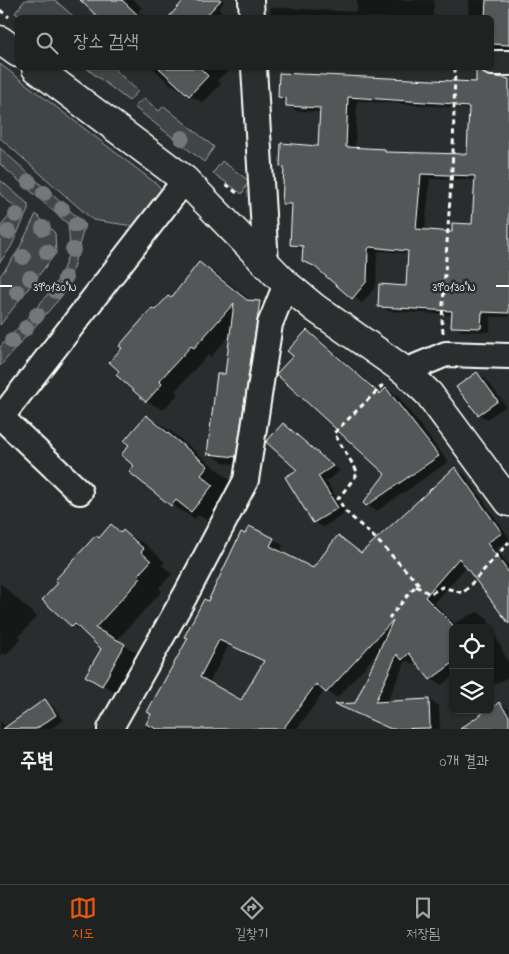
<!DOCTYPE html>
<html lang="ko">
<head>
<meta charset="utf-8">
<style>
	:root { --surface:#202222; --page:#2d2f2f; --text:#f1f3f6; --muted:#a2a4a5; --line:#3d3f40; --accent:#ea580c }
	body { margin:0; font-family:"Indie Flower","Poor Story",sans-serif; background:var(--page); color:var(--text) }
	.controls { position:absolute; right:15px; bottom:15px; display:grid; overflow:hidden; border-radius:8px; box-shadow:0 1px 4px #0004 }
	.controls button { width:45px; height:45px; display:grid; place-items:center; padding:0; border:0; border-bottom:1px solid var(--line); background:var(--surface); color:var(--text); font:25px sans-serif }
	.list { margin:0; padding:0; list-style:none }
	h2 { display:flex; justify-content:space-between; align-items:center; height:65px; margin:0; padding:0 20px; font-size:21px }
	h2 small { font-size:16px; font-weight:400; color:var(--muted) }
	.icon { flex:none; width:28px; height:28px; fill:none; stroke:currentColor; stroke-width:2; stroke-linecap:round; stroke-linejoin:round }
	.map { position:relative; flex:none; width:509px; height:729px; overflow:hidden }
	.search { position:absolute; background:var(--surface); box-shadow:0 1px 4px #0004; left:15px; right:15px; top:15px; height:55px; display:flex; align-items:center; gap:12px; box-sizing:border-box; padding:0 18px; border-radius:8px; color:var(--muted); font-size:19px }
	.sheet { height:155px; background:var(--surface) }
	nav { display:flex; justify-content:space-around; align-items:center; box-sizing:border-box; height:70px; border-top:1px solid var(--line); background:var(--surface); font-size:14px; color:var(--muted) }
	nav a { display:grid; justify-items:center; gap:2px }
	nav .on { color:var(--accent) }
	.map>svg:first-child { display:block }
	.green { fill:#414445; stroke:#a0a2a2 }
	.shadow { fill:#0007; fill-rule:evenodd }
	.building { fill:#555758; stroke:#fff; fill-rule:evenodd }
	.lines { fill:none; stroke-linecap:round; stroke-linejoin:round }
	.street-casing { stroke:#fff; stroke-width:28 }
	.secondary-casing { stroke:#fff; stroke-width:31 }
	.path { stroke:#fff; stroke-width:3; stroke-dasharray:5 4; stroke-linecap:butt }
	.street { stroke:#2a2d2e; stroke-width:24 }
	.secondary { stroke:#2a2d2e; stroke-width:28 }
	.tree { fill:#757778 }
	.ticks { fill:none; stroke:#fff; stroke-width:2 }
	.ticks-label { font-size:12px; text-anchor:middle; fill:#fff; stroke:#2a2d2e; stroke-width:5; stroke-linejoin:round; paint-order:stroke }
</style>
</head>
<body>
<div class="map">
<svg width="509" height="729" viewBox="0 0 509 729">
	<rect width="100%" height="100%" fill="#2a2d2e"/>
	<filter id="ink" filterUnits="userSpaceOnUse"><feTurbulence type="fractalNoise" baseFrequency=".02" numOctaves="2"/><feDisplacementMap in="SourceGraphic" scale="10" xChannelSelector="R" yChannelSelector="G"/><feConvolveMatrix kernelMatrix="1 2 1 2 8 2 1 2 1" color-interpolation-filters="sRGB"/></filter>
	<g filter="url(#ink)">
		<g class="green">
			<path d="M25 0H55L74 17H21L15 13Z"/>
			<path d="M0 64 158 185 163 193 140 227 93 220 0 138Z"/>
			<path d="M86 68H117L115 70 138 91 129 101Z"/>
			<path d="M144 98 159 111 164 106 214 147 204 162 134 107Z"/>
			<path d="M0 148 85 224 67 290 0 366V347C22 322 59 290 67 258 71 247 69 235 68 224L0 164Z"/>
			<path d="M222 161 249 181 242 194 213 173Z"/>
			<path d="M0 180 28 204V210L11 247 0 262V227L16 208 0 194Z"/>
			<path d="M36 214 55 233 56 253 0 325V276L18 251Z"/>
		</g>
		<g class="shadow">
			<path d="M82 0H134L142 8 138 11 145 18H100Z"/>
			<path d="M179 0H225L219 9 224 14V18H169L183 3Z"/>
			<path d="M357 0H434L433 16 465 18H270L271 7 357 12Z"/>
			<path d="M469 0H509V54L492 60V18H468Z"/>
			<path d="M153 68H232L217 80 221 84 203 103 169 83Z"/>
			<path d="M478 68H488L489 77 509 78V317H491L490 332 462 331 453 326V315L388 311 379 306 407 287 409 254 380 251 377 254 376 286 362 303 318 268 304 261V250L291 245 293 209 283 203 285 168 281 166 319 147 321 112 296 111 279 97 477 84ZM357 101 462 108 470 111 468 155 389 153 385 150 355 149ZM430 179 476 180 473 226 453 233 425 231Z"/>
			<path d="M199 264 216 273 252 301 259 302 276 312 252 466 225 463 208 453 226 376 231 334 211 357 208 355 175 391 178 394 163 410 146 401 156 311 171 299Z"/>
			<path d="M307 331 317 337 382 394 386 389 397 395 448 462 377 511 367 505 387 474 295 356Z"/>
			<path d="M477 373 485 378 506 406 487 419 478 414Z"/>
			<path d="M146 416 170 430 231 481 224 489 236 499 215 525 198 515 195 519 172 505 131 472 136 466 131 445Z"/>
			<path d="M283 425 340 471 326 481 346 513 323 527 314 522Z"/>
			<path d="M455 469 465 475 509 537V540L496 549 509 566V622L467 566 434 603 454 623 477 612 487 618 509 664V677L492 685 490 683V628H453V676L441 685 431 679 417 661 413 664 406 660 387 702 429 700 439 706 440 729H391L339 705 356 704 380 650 337 698 325 690 297 729H145L208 603 250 527 283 545 280 552 313 569 338 537 362 554ZM229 645 265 661 242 701 209 683ZM413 647 414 649 404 659H401Z"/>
			<path d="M111 526 145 544 165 562 162 565 172 574 159 588 162 591 116 641 147 658 124 697 87 676 103 648 89 636 73 626 99 539Z"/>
			<path d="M0 583 37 617 19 636 22 638 6 655 3 653 0 656Z"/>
			<path d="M45 701 53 706 64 720 51 729H25Z"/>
			<path d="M499 703 509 709V729H462Z"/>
			<path d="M0 721 10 729H0Z"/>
		</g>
		<g class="building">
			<path d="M80 0H122L141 18H99Z"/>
			<path d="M184 0H221L204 18H168Z"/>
			<path d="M486 0H509V45L492 44V18H485Z"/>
			<path d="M159 68H200L208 76 189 96Z"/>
			<path d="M476 69H480L486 75 509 79V313L482 312 481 328 451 327 452 311 378 307 379 284 406 286 408 251 370 247 368 249 367 281 352 299 314 266 302 261 303 246 290 245 292 204H282L284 167 280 166 281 143 318 146 320 108 286 106V98L278 97 279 73 476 82ZM348 97 456 104V106L469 107 467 154 385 152V149L346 147ZM421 174 475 176 472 224 452 223V232L416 229Z"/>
			<path d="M199 262 247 300 260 301 236 457 207 454 217 374H225L234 303 194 348 191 346 159 381 162 384 146 402 116 375 119 371 109 362 122 348 119 346 152 308 155 310 168 296 171 298Z"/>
			<path d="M307 330 380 394 386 388 439 456 366 506 363 503 385 474 276 374 293 356 287 351Z"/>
			<path d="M477 372 498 401 478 415 456 387Z"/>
			<path d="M146 415 208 466 201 475 213 485 191 512 176 500 171 506 129 472 134 466 121 455 129 445 124 441Z"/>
			<path d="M283 423 333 466 318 476 338 508 313 523 285 477 297 470 266 442Z"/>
			<path d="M455 467 502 533 487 543 509 573V624L459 558 425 597 453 625V663L430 680 409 653 402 660 397 654 375 702 429 699 430 728 391 729 335 704 355 703 393 620 326 693 316 684 283 729H157L146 724 151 714 147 712 188 638 184 637 204 599 208 601 241 532 245 534 249 526 274 538 270 546 313 568 338 535 361 553ZM219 640 264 661 241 700 200 677Z"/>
			<path d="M111 524 121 533 123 530 144 549 141 552 151 561 138 575 141 578 95 628 125 644 102 686 85 676 101 649 75 624 72 627 42 600 58 583 55 580 96 535 99 538Z"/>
			<path d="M45 699 56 715 36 729H3Z"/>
			<path d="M499 702 509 716V729H460L487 710H490Z"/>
		</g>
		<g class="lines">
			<g class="street-casing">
				<g id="street">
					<path d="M251 0 252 18"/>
					<path d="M492 63H509"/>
					<path d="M254 68 266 263"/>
					<path d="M405 371 446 354 509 356"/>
					<path d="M1 417 80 492"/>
					<path d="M0 419 185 180"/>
					<path d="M110 729 185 596 246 480 270 324 286 284"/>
				</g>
			</g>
			<g class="secondary-casing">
				<g id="secondary">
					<path d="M0 40 18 53"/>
					<path d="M36 68 185 180 286 284 315 308 405 371 429 394 509 502"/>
				</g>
			</g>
			<g class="path">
				<path d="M0 10 9 17"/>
				<path d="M226 184 238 194"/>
				<path d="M443 333 442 319 453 152 455 68"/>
				<path d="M383 385 334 433 358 473 338 499 346 512 375 538 418 583 389 618"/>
				<path d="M416 586 430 594 442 587 463 593 509 542"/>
			</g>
			<use href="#street" class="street"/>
			<use href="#secondary" class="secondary"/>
		</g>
		<g class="tree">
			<circle cx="182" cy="138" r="8"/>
			<circle cx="29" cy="182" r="8"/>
			<circle cx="44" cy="193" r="8"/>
			<circle cx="62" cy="209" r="8"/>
			<circle cx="16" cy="215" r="8"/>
			<circle cx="76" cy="225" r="8"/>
			<circle cx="43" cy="228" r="8"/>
			<circle cx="8" cy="232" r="8"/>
			<circle cx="73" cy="250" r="8"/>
			<circle cx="47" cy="252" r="8"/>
			<circle cx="23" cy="257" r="8"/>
			<circle cx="30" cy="278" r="8"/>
			<circle cx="65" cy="278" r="8"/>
			<circle cx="56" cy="291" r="8"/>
			<circle cx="17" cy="292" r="8"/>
			<circle cx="37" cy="315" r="8"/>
			<circle cx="26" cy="328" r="8"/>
			<circle cx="12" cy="341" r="8"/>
		</g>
	</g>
	<path class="ticks" d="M0 286H12M496 286H509"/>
	<g class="ticks-label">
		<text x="55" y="291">39°01'30"N</text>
		<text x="454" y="291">39°01'30"N</text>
	</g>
</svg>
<div class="controls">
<button><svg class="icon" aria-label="locate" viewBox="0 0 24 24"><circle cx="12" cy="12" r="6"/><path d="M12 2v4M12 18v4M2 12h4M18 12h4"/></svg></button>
<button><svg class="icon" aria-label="layers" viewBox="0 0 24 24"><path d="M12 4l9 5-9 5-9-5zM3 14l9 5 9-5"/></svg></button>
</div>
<div class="search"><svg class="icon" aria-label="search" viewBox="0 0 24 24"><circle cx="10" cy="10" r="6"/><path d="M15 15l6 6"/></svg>장소 검색</div>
</div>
<section class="sheet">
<h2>주변<small>0개 결과</small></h2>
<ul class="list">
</ul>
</section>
<nav>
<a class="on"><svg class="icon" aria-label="map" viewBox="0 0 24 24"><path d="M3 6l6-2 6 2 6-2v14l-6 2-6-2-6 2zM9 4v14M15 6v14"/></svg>지도</a>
<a><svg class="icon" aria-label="directions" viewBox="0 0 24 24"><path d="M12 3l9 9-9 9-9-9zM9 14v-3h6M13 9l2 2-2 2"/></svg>길찾기</a>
<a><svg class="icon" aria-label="saved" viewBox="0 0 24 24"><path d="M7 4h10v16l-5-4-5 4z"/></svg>저장됨</a>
</nav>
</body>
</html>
